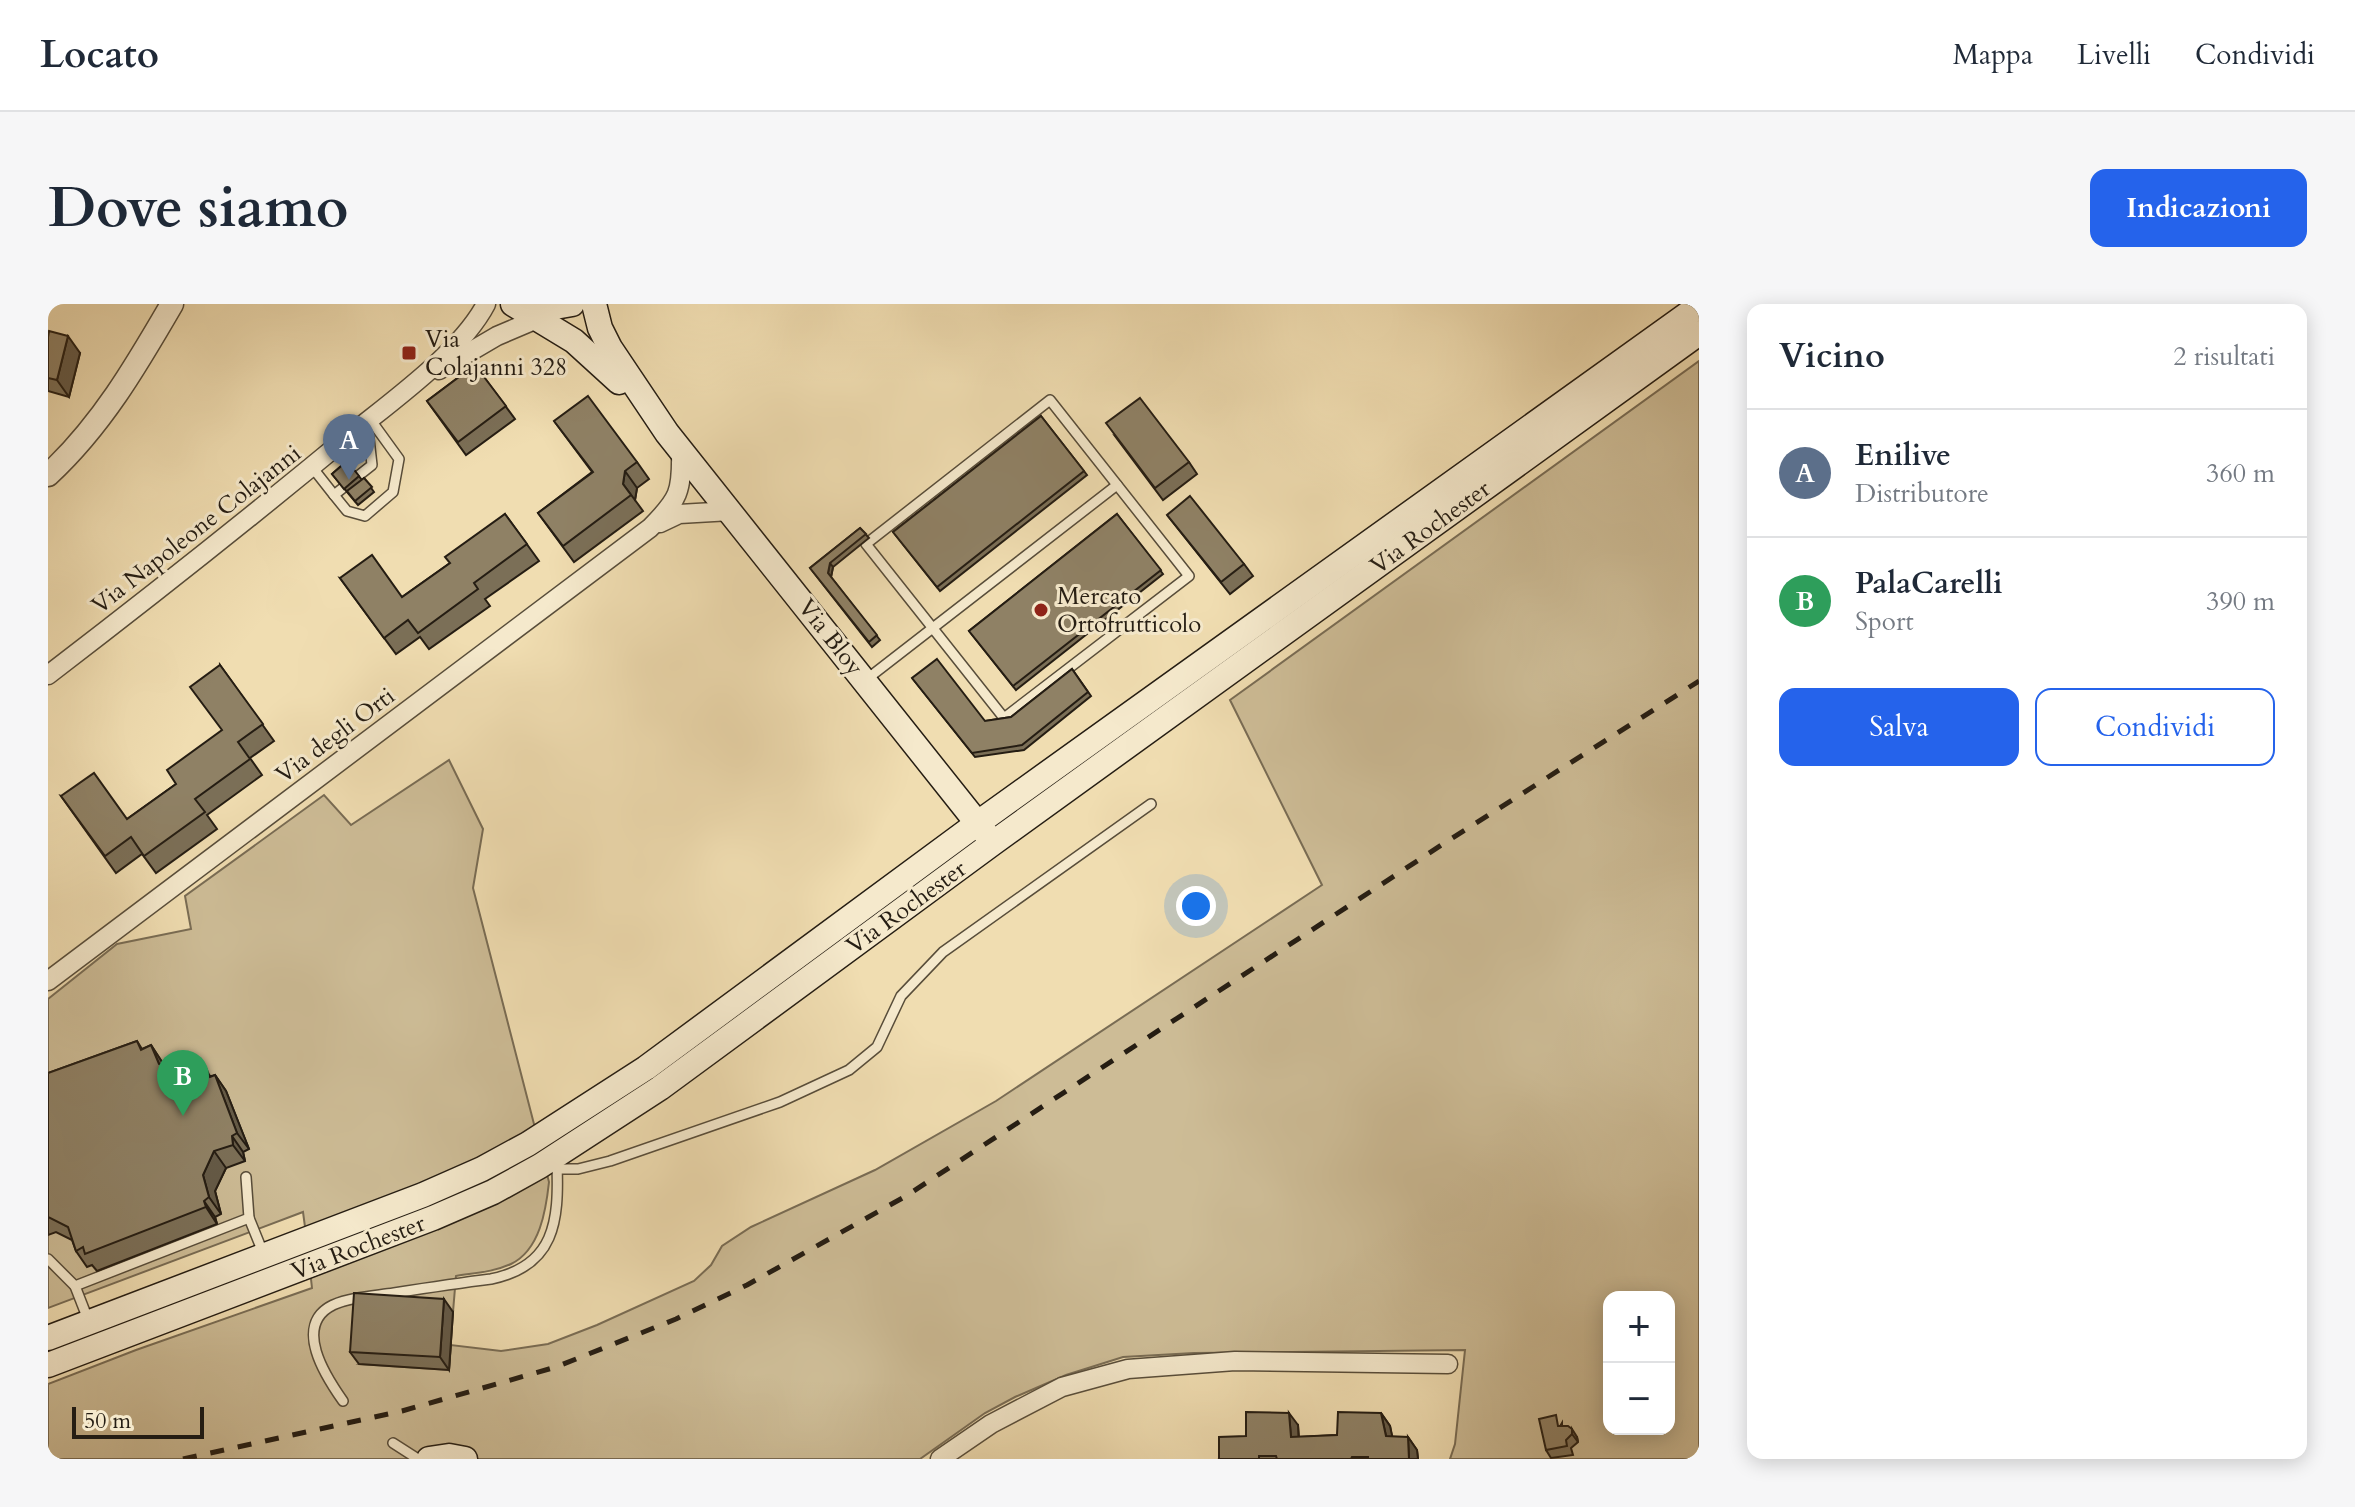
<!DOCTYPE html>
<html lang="it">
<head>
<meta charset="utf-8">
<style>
	:root { --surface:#fff; --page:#f6f6f7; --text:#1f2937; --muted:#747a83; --line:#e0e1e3; --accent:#2563eb }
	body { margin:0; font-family:Cardo,serif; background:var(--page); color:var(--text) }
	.controls { position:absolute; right:24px; bottom:24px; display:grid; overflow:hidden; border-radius:16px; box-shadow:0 4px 20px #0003 }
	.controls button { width:72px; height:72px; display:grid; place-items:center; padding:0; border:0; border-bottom:2px solid var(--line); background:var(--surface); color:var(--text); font:40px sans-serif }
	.scale { position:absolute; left:24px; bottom:20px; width:132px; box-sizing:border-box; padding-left:8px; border:4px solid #251d13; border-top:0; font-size:22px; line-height:28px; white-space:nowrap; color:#251d13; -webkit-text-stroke:6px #f5e9cc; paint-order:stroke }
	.you { position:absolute; left:1148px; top:602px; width:28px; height:28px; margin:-20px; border:6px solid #fff; border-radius:50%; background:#1a73e8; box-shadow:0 0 0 12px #1a73e833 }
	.badge { display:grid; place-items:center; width:52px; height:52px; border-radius:50%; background:var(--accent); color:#fff; font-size:26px; font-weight:700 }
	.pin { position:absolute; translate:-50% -66px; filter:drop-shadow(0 2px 4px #0008) }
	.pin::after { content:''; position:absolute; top:42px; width:28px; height:24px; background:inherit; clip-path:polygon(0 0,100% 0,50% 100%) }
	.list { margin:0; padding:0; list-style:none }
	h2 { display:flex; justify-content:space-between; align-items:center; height:104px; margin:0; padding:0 32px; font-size:34px }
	h2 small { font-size:26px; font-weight:400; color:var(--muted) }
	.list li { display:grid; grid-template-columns:52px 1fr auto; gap:24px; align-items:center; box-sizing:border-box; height:128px; padding:0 32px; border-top:2px solid var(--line) }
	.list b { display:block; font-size:30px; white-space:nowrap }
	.list p { margin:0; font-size:26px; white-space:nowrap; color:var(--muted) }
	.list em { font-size:26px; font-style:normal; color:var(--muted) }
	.actions { display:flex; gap:16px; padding:24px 32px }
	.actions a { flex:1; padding:18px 0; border:2px solid var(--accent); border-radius:16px; text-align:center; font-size:28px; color:var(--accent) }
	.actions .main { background:var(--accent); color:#fff }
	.map { position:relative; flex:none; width:1651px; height:1155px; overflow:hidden; border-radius:16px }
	header { display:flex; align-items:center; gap:48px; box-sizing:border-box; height:112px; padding:0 40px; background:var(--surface); border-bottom:2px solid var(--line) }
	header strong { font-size:38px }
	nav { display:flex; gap:44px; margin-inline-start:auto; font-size:28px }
	.intro { display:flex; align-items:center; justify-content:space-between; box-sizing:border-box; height:192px; padding:0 48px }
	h1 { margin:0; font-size:56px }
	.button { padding:20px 36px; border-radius:16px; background:var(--accent); color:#fff; font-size:28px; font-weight:700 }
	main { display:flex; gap:48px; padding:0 48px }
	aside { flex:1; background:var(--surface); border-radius:16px; box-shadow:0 4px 20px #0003 }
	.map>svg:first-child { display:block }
	.green { fill:#cdbc96; stroke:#796c54; stroke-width:2; fill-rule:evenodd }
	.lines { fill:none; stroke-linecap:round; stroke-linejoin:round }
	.service-casing { stroke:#584d3a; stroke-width:12 }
	.minor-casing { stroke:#584d3a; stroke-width:21 }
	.tertiary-casing { stroke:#584d3a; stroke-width:25 }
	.secondary-casing { stroke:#251d13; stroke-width:27 }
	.service { stroke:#f5e9cc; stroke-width:9 }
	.minor { stroke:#f5e9cc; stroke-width:18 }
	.tertiary { stroke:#f5e9cc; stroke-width:22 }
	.secondary { stroke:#f5e9cc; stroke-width:24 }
	.rail { stroke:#251d13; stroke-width:5; stroke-dasharray:14 14; stroke-linecap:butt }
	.wall { fill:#7b6f57; stroke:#251d13; stroke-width:2 }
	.shaded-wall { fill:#645a47; stroke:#251d13; stroke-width:2 }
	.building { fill:#8f8165; stroke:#251d13; stroke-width:2 }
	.poi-dot { fill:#8f2418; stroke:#f5e9cc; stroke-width:3 }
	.labels { text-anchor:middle; stroke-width:6; stroke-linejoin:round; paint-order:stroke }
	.poi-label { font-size:24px; fill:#251d13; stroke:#f5e9cc; text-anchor:start }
	.street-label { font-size:24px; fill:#251d13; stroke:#f5e9cc }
</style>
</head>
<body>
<header>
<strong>Locato</strong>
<nav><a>Mappa</a><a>Livelli</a><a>Condividi</a></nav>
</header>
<div class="intro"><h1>Dove siamo</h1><a class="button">Indicazioni</a></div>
<main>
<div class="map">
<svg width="1651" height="1155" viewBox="0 0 1651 1155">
	<rect width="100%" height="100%" fill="#f0ddb1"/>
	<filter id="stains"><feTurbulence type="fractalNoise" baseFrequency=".0025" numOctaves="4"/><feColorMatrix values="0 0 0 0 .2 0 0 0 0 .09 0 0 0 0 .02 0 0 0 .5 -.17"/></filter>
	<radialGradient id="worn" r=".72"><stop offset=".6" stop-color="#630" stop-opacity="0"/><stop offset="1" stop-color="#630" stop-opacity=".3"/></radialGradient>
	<path class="green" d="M1651 57V1155H1402L1407 1140 1417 1046 1146 1049 1075 1053 1018 1071 967 1093 937 1109 872 1155H0V1080L88 1046 264 984 260 948 0 1048V1045L260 945 255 908 0 1004V695L69 640 143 625 137 592 276 491 303 521 401 456 435 525 425 584 501 878C498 906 492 946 463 960 446 968 426 969 408 972L405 1008 311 1060 401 1066 403 1041 453 1047 500 1040 549 1021 646 977 663 961 674 942 703 923 827 866 948 797 1274 581 1182 396ZM1561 993H1621V1125H1561Z"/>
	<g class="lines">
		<g class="service-casing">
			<g id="service">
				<path d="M1002 96 1141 272 956 414 818 240Z"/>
				<path d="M264 163 286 191 324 161 319 117"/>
				<path d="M286 191 299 207 317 212 345 188 351 155 322 115"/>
				<path d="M819 375 1069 181"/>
				<path d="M509 865H530L562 857 732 798 801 766 829 743 853 692 895 648 1103 500"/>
				<path d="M201 914 216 951"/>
				<path d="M0 955 27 982 201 914 198 873"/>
				<path d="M27 982 41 1018"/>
				<path d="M295 1097C278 1073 244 1021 285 1001 303 993 326 992 346 989 378 984 411 979 443 975 507 962 511 917 509 861"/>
				<path d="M345 1139 370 1155"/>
			</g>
		</g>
		<g class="minor-casing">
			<g id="minor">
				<path d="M391 66 449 32 496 12"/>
				<path d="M612 219 631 210 683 207"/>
				<path d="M0 371C102 293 203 213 302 131 344 97 413 48 438 0"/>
				<path d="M0 677 602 224C631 195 634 188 633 147"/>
				<path d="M892 1155 943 1120 1014 1083 1080 1065 1187 1057 1400 1060"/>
			</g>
		</g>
		<g class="tertiary-casing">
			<path id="tertiary" d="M0 171C53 122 88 62 124 0"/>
		</g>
		<g class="secondary-casing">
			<g id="secondary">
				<path d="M465 0 526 37 571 78"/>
				<path d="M546 0 552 24 562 44 619 129 938 530"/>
				<path d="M473 4 484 7 524 0"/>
				<path d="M0 1034 375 891 434 865 480 840 598 764 930 519 1651 2"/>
				<path d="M0 1061 385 914 445 888 492 862 612 784 945 539 1651 29"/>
				<path d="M381 1155 401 1152 417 1155"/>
			</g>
		</g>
		<use href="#service" class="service"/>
		<use href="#minor" class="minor"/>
		<use href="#tertiary" class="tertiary"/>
		<use href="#secondary" class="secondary"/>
		<path class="rail" d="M135 1155 354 1107 508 1063 628 1015 699 981 858 892 1395 540 1651 377"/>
	</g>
	<g class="wall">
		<path d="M0 33 32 49 21 93 0 87Z"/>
		<path d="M427 61 467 115 418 151 379 97Z"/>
		<path d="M993 112 1039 171 892 287 845 228Z"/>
		<path d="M506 117 589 158 601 175 589 184 587 196 595 207 526 258 490 209 544 168Z"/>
		<path d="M1067 132 1141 158 1149 170 1115 196Z"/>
		<path d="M299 157 314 176 316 174 326 188 310 201 284 170Z"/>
		<path d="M457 210 491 257 437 295 442 302 381 345 372 333 348 350 292 274 354 293 402 259Z"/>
		<path d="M1069 210 1115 270 968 386 921 327Z"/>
		<path d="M1119 211 1196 260 1205 272 1182 290Z"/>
		<path d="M812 224 821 234 785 263 783 273 832 336 824 343 762 264Z"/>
		<path d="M172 361 226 437 202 454 214 471 159 511 169 525 108 569 94 550 68 569 13 492 79 515 128 480 174 426Z"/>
		<path d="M1024 365 1043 392 976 446 927 453 864 374 937 417 963 413Z"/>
		<path d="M89 737 94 745 103 741 116 761 136 769 164 772 167 771 178 787 201 845 195 848 197 857 178 864 167 887 173 910 167 913 169 920 49 967 44 961 39 963 28 947 24 936 8 928 0 931V769Z"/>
		<path d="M405 1008 401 1066 311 1060 302 1048Z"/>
		<path d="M1333 1109 1342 1122 1344 1133H1360L1369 1146 1370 1155H1171L1198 1132 1250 1121 1251 1133 1289 1131Z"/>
		<path d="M1514 1119V1122L1529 1133 1530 1138 1523 1144 1525 1151 1503 1154 1498 1146Z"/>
	</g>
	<g class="shaded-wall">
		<path d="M20 32 32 49 21 93 9 76Z"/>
		<path d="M577 167 589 184 587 196 575 180Z"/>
		<path d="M782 259 785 263 783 273 780 269Z"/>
		<path d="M103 741 114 758 123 776 111 760Z"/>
		<path d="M167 771 178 787 201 845 189 829Z"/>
		<path d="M184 832 195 848 197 857 185 841Z"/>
		<path d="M166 847 178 864 167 887 173 910 161 893 155 871Z"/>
		<path d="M156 897 167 913 169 920 158 903Z"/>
		<path d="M396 995 405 1008 401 1066 392 1053Z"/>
		<path d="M1241 1109 1250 1121 1251 1146 1243 1133Z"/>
		<path d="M1333 1109 1342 1122 1347 1145 1338 1132Z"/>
		<path d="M1524 1125 1529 1133 1530 1138 1524 1130Z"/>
		<path d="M1360 1133 1369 1146 1370 1155H1361Z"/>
	</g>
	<g class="building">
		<path d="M1 27 20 32 9 76 0 74V33Z"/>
		<path d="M427 61 458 102 410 138 379 97Z"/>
		<path d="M540 92 589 158 577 167 575 180 583 191 515 242 490 209 545 168 506 117Z"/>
		<path d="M1092 94 1141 158 1107 184 1058 119Z"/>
		<path d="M993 112 1036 167 889 283 845 228Z"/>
		<path d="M299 157 311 172 296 185 284 170Z"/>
		<path d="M316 174 324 183 307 197 299 187Z"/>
		<path d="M1142 192 1196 260 1173 278 1119 211Z"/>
		<path d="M457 210 479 240 426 279 430 285 370 329 360 316 336 334 292 274 324 251 354 293 402 259 397 253Z"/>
		<path d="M1069 210 1113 266 965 382 921 327Z"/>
		<path d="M812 224 818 230 782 259 780 269 829 331 821 338 762 264Z"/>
		<path d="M889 355 937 417 963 413 1024 365 1040 388 974 441 924 449 864 374Z"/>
		<path d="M172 361 215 420 190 438 202 455 147 495 157 508 96 552 83 533 57 552 13 492 46 469 79 515 128 480 119 466 174 426 142 383Z"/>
		<path d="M89 737 93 746 103 741 111 760 136 769 158 764 162 773 167 771 189 829 184 832 185 841 166 847 155 871 161 893 156 897 158 903 37 950 35 943 28 947 20 923 0 913V769Z"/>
		<path d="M306 989 396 995 392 1053 302 1048Z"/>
		<path d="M1198 1108 1241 1109 1243 1133 1289 1131 1290 1108 1333 1109 1338 1132 1360 1133 1361 1155H1320V1153H1304L1303 1155H1229L1228 1152H1211V1155H1171V1133L1198 1132Z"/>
		<path d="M1508 1111 1510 1122H1520L1524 1125V1130L1518 1136 1519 1142 1498 1146 1491 1115Z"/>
	</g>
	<g class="poi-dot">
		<rect x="353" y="41" width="16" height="16" rx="4"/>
		<circle cx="993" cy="306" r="8"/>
	</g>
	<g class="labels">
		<g class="poi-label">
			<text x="377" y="43">Via<tspan x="377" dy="28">Colajanni 328</tspan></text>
			<text x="1009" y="300">Mercato<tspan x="1009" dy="28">Ortofrutticolo</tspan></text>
		</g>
		<g class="street-label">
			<text transform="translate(1382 223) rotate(-36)" y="8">Via Rochester</text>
			<text transform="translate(148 225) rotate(-38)" y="8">Via Napoleone Colajanni</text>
			<text transform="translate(783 333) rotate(52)" y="8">Via Bloy</text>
			<text transform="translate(287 431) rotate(-37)" y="8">Via degli Orti</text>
			<text transform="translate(858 603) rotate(-36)" y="8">Via Rochester</text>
			<text transform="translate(310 943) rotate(-21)" y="8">Via Rochester</text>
		</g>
	</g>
	<rect width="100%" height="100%" filter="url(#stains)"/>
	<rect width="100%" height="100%" fill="url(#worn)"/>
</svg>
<div class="controls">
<button>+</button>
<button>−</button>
</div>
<div class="scale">50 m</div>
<div class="you"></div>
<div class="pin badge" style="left:301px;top:176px;background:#5c6f8a">A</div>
<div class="pin badge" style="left:135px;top:812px;background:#2e9e5b">B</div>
</div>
<aside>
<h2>Vicino<small>2 risultati</small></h2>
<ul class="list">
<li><span class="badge" style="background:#5c6f8a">A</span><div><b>Enilive</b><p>Distributore</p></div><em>360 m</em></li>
<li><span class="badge" style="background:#2e9e5b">B</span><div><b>PalaCarelli</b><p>Sport</p></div><em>390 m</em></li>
</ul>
<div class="actions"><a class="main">Salva</a><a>Condividi</a></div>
</aside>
</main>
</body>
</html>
